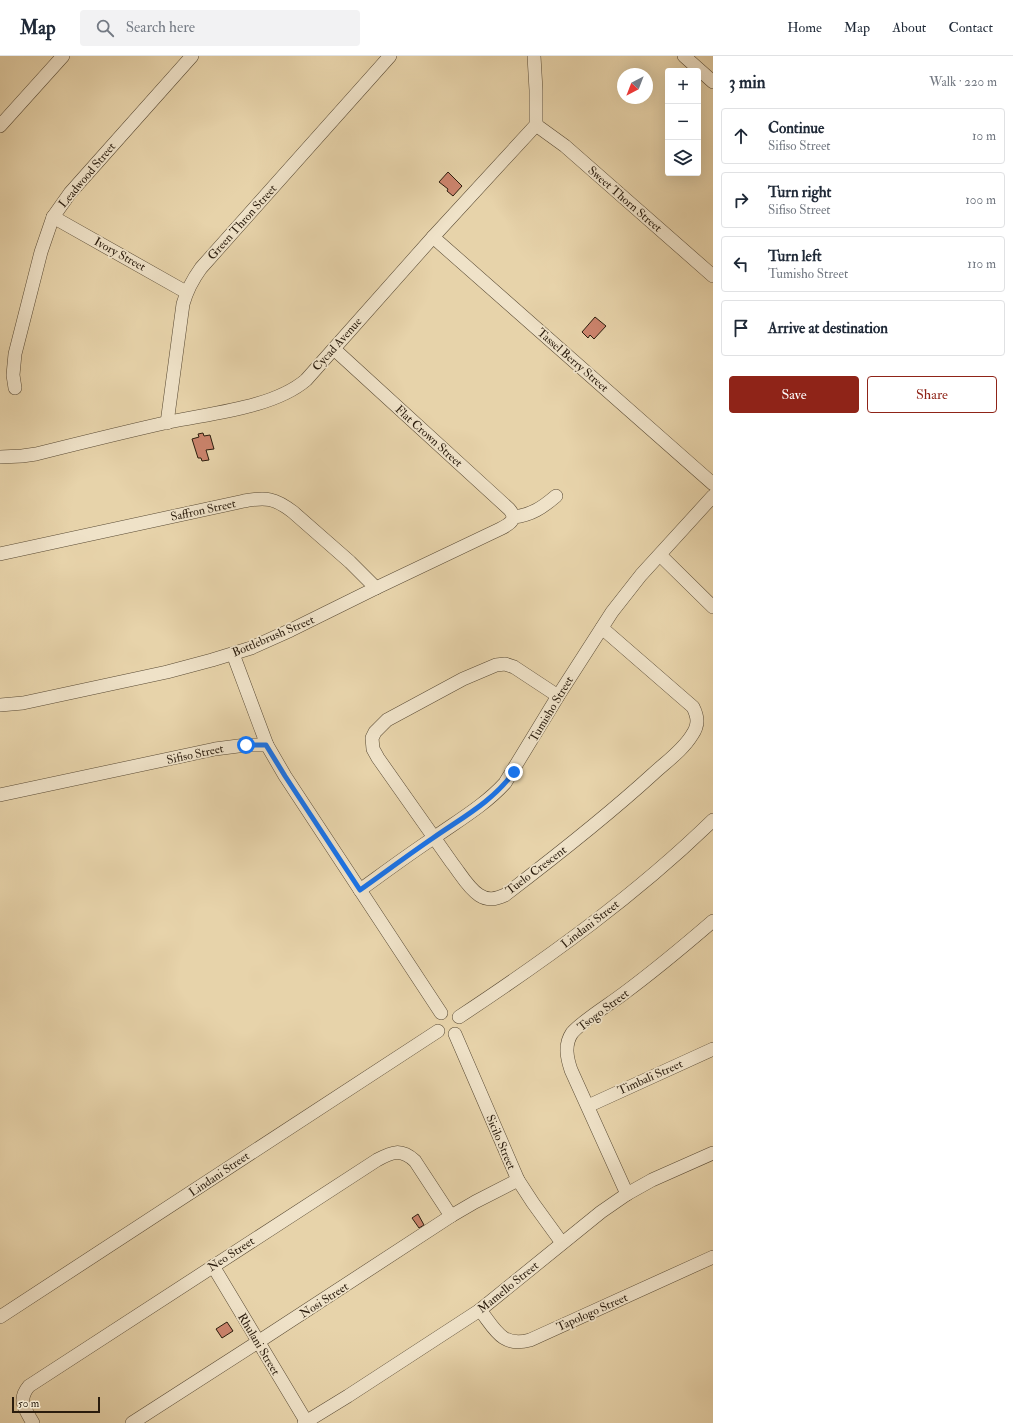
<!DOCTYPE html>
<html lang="en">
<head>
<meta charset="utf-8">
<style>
	:root { --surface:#fff; --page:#f2f2f3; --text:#1f2937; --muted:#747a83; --line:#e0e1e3; --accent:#8f2418 }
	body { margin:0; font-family:"IM FELL Double Pica",serif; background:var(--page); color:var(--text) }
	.controls { position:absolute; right:12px; top:12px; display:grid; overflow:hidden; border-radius:4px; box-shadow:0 4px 16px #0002 }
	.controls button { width:36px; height:36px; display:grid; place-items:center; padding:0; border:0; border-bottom:1px solid var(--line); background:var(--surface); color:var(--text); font:20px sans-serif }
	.compass { position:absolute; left:617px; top:12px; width:36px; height:36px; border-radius:50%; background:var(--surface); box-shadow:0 4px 16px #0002; rotate:222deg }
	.scale { position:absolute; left:12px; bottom:10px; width:88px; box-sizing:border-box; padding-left:4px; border:2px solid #2a1c0d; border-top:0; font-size:11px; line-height:14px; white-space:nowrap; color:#2a1c0d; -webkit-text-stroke:3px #efe2c8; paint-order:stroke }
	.stop { position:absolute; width:12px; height:12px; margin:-9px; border:3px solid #1a73e8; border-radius:50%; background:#fff }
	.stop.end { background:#1a73e8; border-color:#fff; box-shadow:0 1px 4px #0008 }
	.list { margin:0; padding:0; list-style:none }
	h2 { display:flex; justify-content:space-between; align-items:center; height:52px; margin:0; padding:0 16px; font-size:17px }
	h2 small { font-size:13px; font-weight:400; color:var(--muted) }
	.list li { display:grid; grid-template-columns:26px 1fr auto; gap:12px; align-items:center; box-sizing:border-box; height:56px; margin:0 8px 8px; padding:0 8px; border:1px solid var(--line); border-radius:4px }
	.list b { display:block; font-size:15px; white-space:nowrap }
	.list p { margin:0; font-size:13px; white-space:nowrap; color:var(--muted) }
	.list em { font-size:13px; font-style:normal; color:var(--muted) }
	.actions { display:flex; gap:8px; padding:12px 16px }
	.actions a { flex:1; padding:9px 0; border:1px solid var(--accent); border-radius:4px; text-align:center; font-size:14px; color:var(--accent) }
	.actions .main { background:var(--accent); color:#fff }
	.icon { flex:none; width:22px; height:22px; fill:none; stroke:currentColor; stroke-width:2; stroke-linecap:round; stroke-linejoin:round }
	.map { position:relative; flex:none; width:713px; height:1367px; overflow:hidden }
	header { display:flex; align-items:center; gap:24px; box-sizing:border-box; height:56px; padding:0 20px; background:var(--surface); border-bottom:1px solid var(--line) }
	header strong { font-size:19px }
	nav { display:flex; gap:22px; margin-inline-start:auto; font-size:14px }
	.search { width:280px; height:36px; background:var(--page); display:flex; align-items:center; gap:10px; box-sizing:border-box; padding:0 14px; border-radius:4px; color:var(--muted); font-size:15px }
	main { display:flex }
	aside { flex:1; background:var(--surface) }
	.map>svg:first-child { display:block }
	.building { fill:#cc846d; stroke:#2a1c0d }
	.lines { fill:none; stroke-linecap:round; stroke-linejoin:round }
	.minor-casing { stroke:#594a34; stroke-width:14 }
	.minor { stroke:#efe2c8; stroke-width:13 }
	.route { stroke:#1a73e8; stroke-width:5 }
	.labels { text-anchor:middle; stroke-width:3.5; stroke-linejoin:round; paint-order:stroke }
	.street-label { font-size:12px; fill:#2a1c0d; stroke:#efe2c8 }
</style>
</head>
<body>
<header>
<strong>Map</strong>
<div class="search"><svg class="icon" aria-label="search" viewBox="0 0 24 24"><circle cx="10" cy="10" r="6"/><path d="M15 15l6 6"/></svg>Search here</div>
<nav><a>Home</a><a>Map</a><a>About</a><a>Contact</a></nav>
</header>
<main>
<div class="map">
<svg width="713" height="1367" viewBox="0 0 713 1367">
	<rect width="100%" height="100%" fill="#e7d3aa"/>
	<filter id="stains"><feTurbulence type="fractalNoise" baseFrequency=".005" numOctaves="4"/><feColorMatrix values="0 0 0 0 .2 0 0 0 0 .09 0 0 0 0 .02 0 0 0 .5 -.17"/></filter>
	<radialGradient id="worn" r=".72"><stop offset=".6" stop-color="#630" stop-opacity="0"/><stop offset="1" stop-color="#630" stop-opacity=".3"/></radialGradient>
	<g class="building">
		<path d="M448 116 462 130 453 140 447 135 448 133 439 126Z"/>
		<path d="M595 261 606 270 594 283 590 279 588 282 582 276Z"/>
		<path d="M203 377 204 380 210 379 214 393 206 394 209 404 202 405 201 402H198L192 383 199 381 198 378Z"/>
		<path d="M418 1158 424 1169 419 1172 412 1162Z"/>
		<path d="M227 1266 233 1275 222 1282 216 1273Z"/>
	</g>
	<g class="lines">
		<g class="minor-casing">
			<g id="minor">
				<path d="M684 0 713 26"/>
				<path d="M536 69 565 90 713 220"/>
				<path d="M0 70 63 0"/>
				<path d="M53 161 186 236"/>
				<path d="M433 181 713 428"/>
				<path d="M15 332 13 319 15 298 41 196 53 161 70 137 192 0"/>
				<path d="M167 367 183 248C187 234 193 223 201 212L390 0"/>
				<path d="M0 401 22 400 36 398C80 387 124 376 169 366 211 357 273 352 306 324L433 181 536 69V34L534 0"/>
				<path d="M514 461C531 459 542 452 556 440"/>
				<path d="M0 498 244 445C266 441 275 442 293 456L350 506 376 532"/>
				<path d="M660 499 713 551"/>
				<path d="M233 598 267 689"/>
				<path d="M558 640 514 611 505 608 496 609 463 623 387 664 375 676 372 682 373 693 378 702C403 737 427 772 452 807 460 817 468 832 479 839 488 845 496 843 505 839 556 800 606 761 653 718 666 706 683 694 692 679 699 669 698 661 693 651L602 572"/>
				<path d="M0 649 23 647 167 616 212 604 251 592 291 574 376 532 500 473C510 468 518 463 509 453L334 293"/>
				<path d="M0 739 215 693 246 689H267L285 720 441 957"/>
				<path d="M360 834C385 816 409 798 435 781 459 764 485 749 505 727L558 640 612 556 641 519 713 440"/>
				<path d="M459 961C548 902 636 839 713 764"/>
				<path d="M455 978 518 1124 533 1147 562 1187"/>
				<path d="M588 1050 713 993"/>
				<path d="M627 1138 571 1014C567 1002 564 989 572 977 582 965 610 948 623 938 654 915 684 890 713 865"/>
				<path d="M213 1210 306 1365"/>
				<path d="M480 1254C495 1273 502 1292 530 1284L713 1201"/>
				<path d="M0 1261 438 975"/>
				<path d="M33 1367C25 1353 17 1344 29 1330L377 1104C392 1096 401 1092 415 1105L451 1160"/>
				<path d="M132 1367 258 1286 451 1160 475 1146 518 1124"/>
				<path d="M304 1367 348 1340 480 1254 601 1156 627 1138 652 1124 713 1097"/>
			</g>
		</g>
		<use href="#minor" class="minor"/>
	</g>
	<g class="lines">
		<path class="route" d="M246 689H266L285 720 360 834C384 817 408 799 433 782 463 761 492 746 514 716"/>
	</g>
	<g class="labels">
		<g class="street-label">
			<text transform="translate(87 119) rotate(-50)" y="4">Leadwood Street</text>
			<text transform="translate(625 143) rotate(41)" y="4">Sweet Thorn Street</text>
			<text transform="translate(242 166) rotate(-48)" y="4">Green Thron Street</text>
			<text transform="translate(120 198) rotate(29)" y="4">Ivory Street</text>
			<text transform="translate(337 288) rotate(-48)" y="4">Cycad Avenue</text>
			<text transform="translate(573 304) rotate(41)" y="4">Tassel Berry Street</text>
			<text transform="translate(429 380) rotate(42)" y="4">Flat Crown Street</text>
			<text transform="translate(203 454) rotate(-12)" y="4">Saffron Street</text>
			<text transform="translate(273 580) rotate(-23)" y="4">Bottlebrush Street</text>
			<text transform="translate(551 653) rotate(-59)" y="4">Tumisho Street</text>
			<text transform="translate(195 698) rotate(-12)" y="4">Sifiso Street</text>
			<text transform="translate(536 814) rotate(-37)" y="4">Tuelo Crescent</text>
			<text transform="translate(590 868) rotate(-38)" y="4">Lindani Street</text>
			<text transform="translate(603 954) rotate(-37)" y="4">Tsogo Street</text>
			<text transform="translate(650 1021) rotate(-24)" y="4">Timbali Street</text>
			<text transform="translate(501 1086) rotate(67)" y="4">Sicilo Street</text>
			<text transform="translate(219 1118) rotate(-34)" y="4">Lindani Street</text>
			<text transform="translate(231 1198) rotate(-33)" y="4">Neo Street</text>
			<text transform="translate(508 1231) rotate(-39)" y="4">Mamello Street</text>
			<text transform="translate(324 1244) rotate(-33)" y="4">Nosi Street</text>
			<text transform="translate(592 1256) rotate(-24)" y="4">Tapologo Street</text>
			<text transform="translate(259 1288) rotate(59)" y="4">Rhulani Street</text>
		</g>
	</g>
	<rect width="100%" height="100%" filter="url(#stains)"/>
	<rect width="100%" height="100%" fill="url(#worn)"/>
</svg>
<div class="controls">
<button>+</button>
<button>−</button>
<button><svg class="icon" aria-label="layers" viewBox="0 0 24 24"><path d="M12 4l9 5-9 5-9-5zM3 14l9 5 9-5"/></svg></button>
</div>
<svg class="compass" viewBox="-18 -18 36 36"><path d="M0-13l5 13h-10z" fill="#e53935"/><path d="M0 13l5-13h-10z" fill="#747a83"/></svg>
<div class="scale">50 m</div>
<div class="stop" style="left:246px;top:689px"></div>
<div class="stop end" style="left:514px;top:716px"></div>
</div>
<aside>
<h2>3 min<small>Walk · 220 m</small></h2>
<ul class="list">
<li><svg class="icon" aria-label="ahead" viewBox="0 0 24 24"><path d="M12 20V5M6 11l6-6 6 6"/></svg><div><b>Continue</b><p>Sifiso Street</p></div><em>10 m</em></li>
<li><svg class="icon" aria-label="right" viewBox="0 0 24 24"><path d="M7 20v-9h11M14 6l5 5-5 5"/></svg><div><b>Turn right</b><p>Sifiso Street</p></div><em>100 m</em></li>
<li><svg class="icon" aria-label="left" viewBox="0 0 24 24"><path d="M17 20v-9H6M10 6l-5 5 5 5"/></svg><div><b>Turn left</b><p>Tumisho Street</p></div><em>110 m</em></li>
<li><svg class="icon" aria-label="arrive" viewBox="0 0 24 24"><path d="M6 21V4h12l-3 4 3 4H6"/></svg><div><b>Arrive at destination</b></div></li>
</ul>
<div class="actions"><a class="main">Save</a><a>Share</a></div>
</aside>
</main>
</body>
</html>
